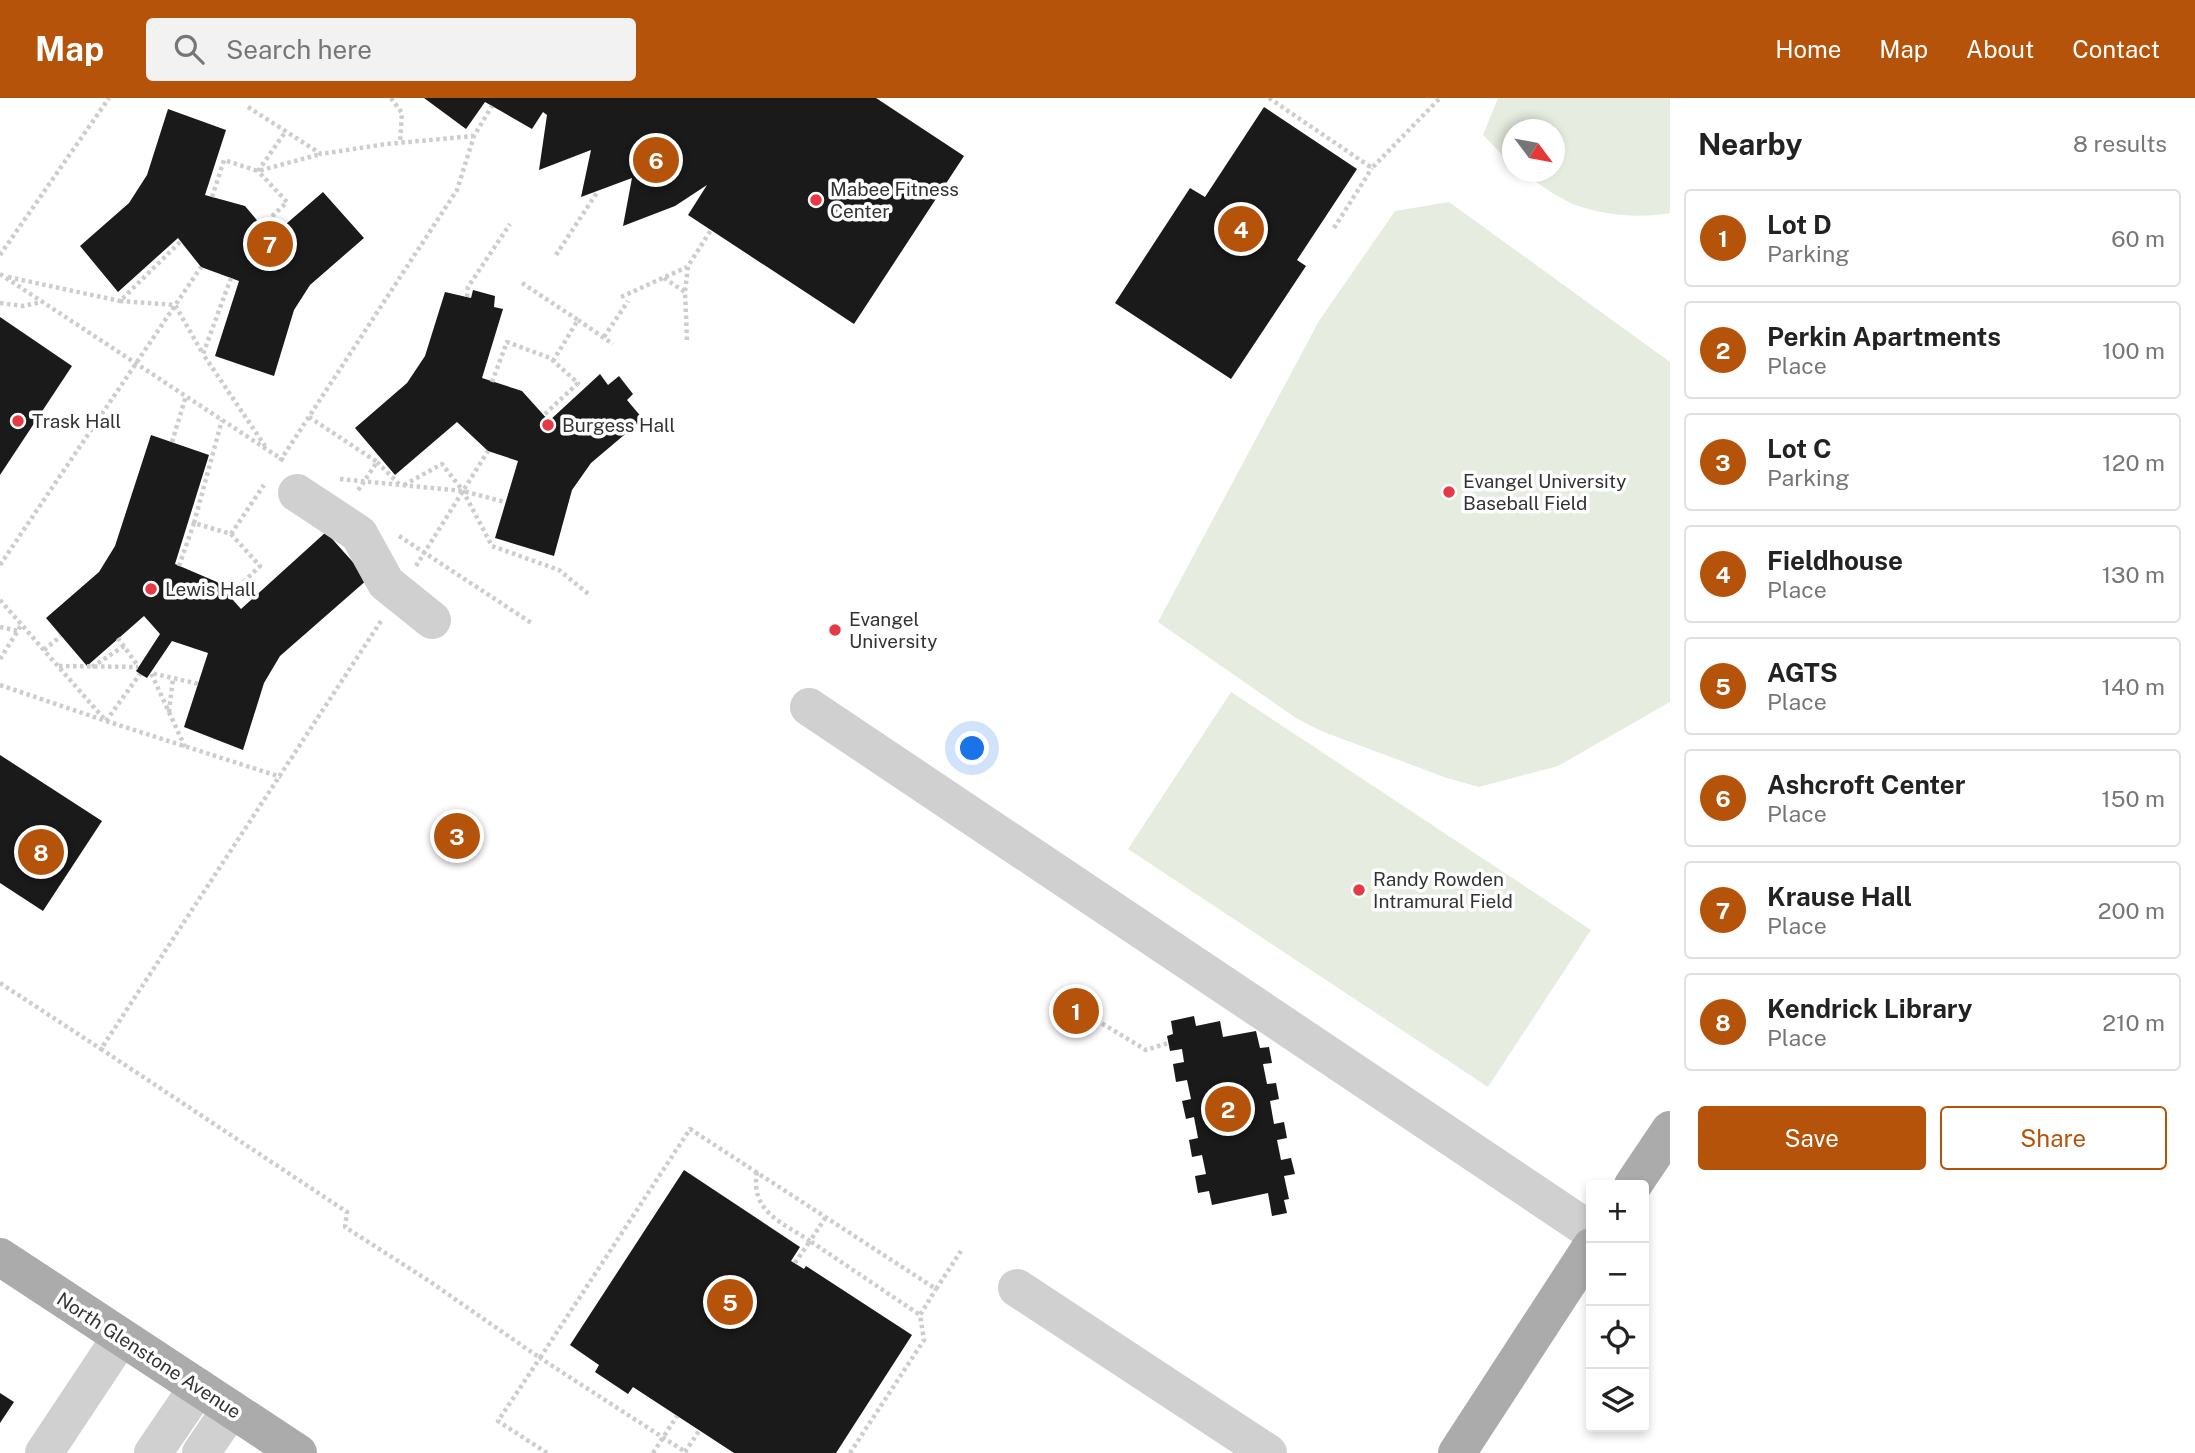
<!DOCTYPE html>
<html lang="en">
<head>
<meta charset="utf-8">
<style>
	:root { --surface:#fff; --page:#f2f2f2; --text:#222; --muted:#767676; --line:#e0e0e0; --accent:#b45309 }
	body { margin:0; font-family:"Public Sans",sans-serif; background:var(--page); color:var(--text) }
	.controls { position:absolute; right:21px; bottom:21px; display:grid; overflow:hidden; border-radius:7px; box-shadow:0 4px 10px #0003 }
	.controls button { width:63px; height:63px; display:grid; place-items:center; padding:0; border:0; border-bottom:2px solid var(--line); background:var(--surface); color:var(--text); font:35px sans-serif }
	.compass { position:absolute; left:1502px; top:21px; width:63px; height:63px; border-radius:50%; background:var(--surface); box-shadow:0 4px 10px #0003; rotate:122deg }
	.you { position:absolute; left:973px; top:651px; width:24px; height:24px; margin:-18px; border:5px solid #fff; border-radius:50%; background:#1a73e8; box-shadow:0 0 0 10px #1a73e833 }
	.badge { display:grid; place-items:center; width:46px; height:46px; border-radius:50%; background:var(--accent); color:#fff; font-size:23px; font-weight:700 }
	.pin { position:absolute; translate:-50% -50%; border:4px solid #fff; box-shadow:0 2px 7px #0006 }
	.list { margin:0; padding:0; list-style:none }
	h2 { display:flex; justify-content:space-between; align-items:center; height:91px; margin:0; padding:0 28px; font-size:30px }
	h2 small { font-size:23px; font-weight:400; color:var(--muted) }
	.list li { display:grid; grid-template-columns:46px 1fr auto; gap:21px; align-items:center; box-sizing:border-box; height:98px; margin:0 14px 14px; padding:0 14px; border:2px solid var(--line); border-radius:7px }
	.list b { display:block; font-size:26px; white-space:nowrap }
	.list p { margin:0; font-size:23px; white-space:nowrap; color:var(--muted) }
	.list em { font-size:23px; font-style:normal; color:var(--muted) }
	.actions { display:flex; gap:14px; padding:21px 28px }
	.actions a { flex:1; padding:16px 0; border:2px solid var(--accent); border-radius:7px; text-align:center; font-size:24px; color:var(--accent) }
	.actions .main { background:var(--accent); color:#fff }
	.icon { flex:none; width:38px; height:38px; fill:none; stroke:currentColor; stroke-width:2; stroke-linecap:round; stroke-linejoin:round }
	.map { position:relative; flex:none; width:1670px; height:1355px; overflow:hidden }
	header { display:flex; align-items:center; gap:42px; box-sizing:border-box; height:98px; padding:0 35px; background:var(--accent); color:#fff }
	header strong { font-size:33px }
	nav { display:flex; gap:38px; margin-inline-start:auto; font-size:24px }
	.search { width:490px; height:63px; background:var(--page); display:flex; align-items:center; gap:18px; box-sizing:border-box; padding:0 24px; border-radius:7px; color:var(--muted); font-size:26px }
	main { display:flex }
	aside { flex:1; background:var(--surface) }
	.map>svg:first-child { display:block }
	.green { fill:#e6ecdf }
	.building { fill:#1a1a1a }
	.lines { fill:none; stroke-linecap:round; stroke-linejoin:round }
	.path { stroke:#cdcdcd; stroke-width:4.5; stroke-dasharray:3.5 3.5; stroke-linecap:butt }
	.minor { stroke:#d0d0d0; stroke-width:38 }
	.major { stroke:#ababab; stroke-width:38 }
	.poi-dot { fill:#e63946; stroke:#fff; stroke-width:2.5 }
	.labels { text-anchor:middle; stroke-width:7; stroke-linejoin:round; paint-order:stroke }
	.poi-label { font-size:19px; fill:#333; stroke:#fff; text-anchor:start }
	.street-label { font-size:19px; fill:#333; stroke:#fff }
</style>
</head>
<body>
<header>
<strong>Map</strong>
<div class="search"><svg class="icon" aria-label="search" viewBox="0 0 24 24"><circle cx="10" cy="10" r="6"/><path d="M15 15l6 6"/></svg>Search here</div>
<nav><a>Home</a><a>Map</a><a>About</a><a>Contact</a></nav>
</header>
<main>
<div class="map">
<svg width="1670" height="1355" viewBox="0 0 1670 1355">
	<rect width="100%" height="100%" fill="#fff"/>
	<g class="green">
		<path d="M1498 0H1670V115C1640 121 1601 117 1573 106 1555 98 1538 85 1522 74H1554V32H1512V67L1483 37Z"/>
		<path d="M1449 104 1670 264V604L1558 668 1479 689 1447 680 1321 633 1296 620 1158 524 1319 223 1395 113Z"/>
		<path d="M1231 594 1591 832 1488 989 1128 751Z"/>
	</g>
	<g class="building">
		<path d="M424 0H876L964 58 854 226 688 117 707 87 675 108 623 128 632 80 581 99 591 52 539 72 547 17 543 14 532 31 485 4 466 31Z"/>
		<path d="M1264 9 1357 71 1297 162 1306 168 1231 281 1115 205 1190 90 1205 99Z"/>
		<path d="M168 11 226 32 205 97 245 108 271 139 323 94 364 140 310 187 294 212 274 278 215 258 239 183 201 169 178 140 118 194 80 148 129 105 147 77Z"/>
		<path d="M473 192 495 198 494 209 503 211 482 280 522 293 549 323 600 276 608 287 619 278 633 296 627 302 643 321 591 365 572 392 554 458 495 440 518 363 488 353 457 324 395 377 355 330 407 285 425 258 445 194 471 200Z"/>
		<path d="M0 219 72 268 0 377Z"/>
		<path d="M151 337 209 357 175 466 217 484 241 511 326 434 368 481 280 558 264 585 243 652 184 629 208 555 172 543 147 580 140 576 136 573 160 536 144 518 87 568 46 520 99 474 115 448Z"/>
		<path d="M0 657 102 723 43 813 0 785Z"/>
		<path d="M1194 918 1196 928 1220 923 1223 939 1256 933 1260 950 1269 949 1272 965 1263 966 1267 986 1276 985 1279 1001 1270 1003 1274 1026 1284 1024 1287 1040 1277 1042 1281 1062 1291 1060 1295 1076 1284 1078 1289 1101 1284 1102 1287 1115 1272 1118 1268 1095 1212 1107 1209 1093 1198 1095 1195 1078 1206 1076 1202 1057 1192 1059 1189 1042 1198 1040 1194 1019 1186 1021 1182 1003 1191 1001 1187 982 1176 984 1173 966 1184 964 1182 951 1170 953 1167 938 1173 936 1171 923Z"/>
		<path d="M684 1072 800 1149 791 1163 804 1171 806 1168 912 1237 836 1355H734L633 1289 628 1296 595 1274 599 1267 570 1247Z"/>
		<path d="M0 1295 14 1304 0 1325Z"/>
	</g>
	<g class="lines">
		<g class="path">
			<path d="M391 0 402 15 400 45"/>
			<path d="M1269 0 1372 70 1440 0"/>
			<path d="M248 9 321 56 386 46 474 38"/>
			<path d="M212 99 224 62 258 73 321 56"/>
			<path d="M262 128 287 104 258 73 286 33"/>
			<path d="M1334 130 1372 70"/>
			<path d="M180 144 120 203 175 207 203 256"/>
			<path d="M0 157 109 0"/>
			<path d="M556 157 598 93"/>
			<path d="M0 176 286 364"/>
			<path d="M8 179 120 203"/>
			<path d="M231 180 203 256 265 348"/>
			<path d="M664 180 685 194"/>
			<path d="M522 185 578 222 553 263"/>
			<path d="M467 199 468 189 510 126"/>
			<path d="M621 199 687 169"/>
			<path d="M0 205 23 208 41 204"/>
			<path d="M578 222 613 246"/>
			<path d="M604 239 628 203"/>
			<path d="M687 242 685 194 688 168 711 132"/>
			<path d="M492 284 507 244 550 260 578 285 544 317"/>
			<path d="M309 319 377 364 357 394"/>
			<path d="M172 344 186 298"/>
			<path d="M280 363 457 92 474 38 492 8"/>
			<path d="M377 364 399 386"/>
			<path d="M340 381 463 393 505 404"/>
			<path d="M404 387 442 366 463 393 492 448 559 472 591 498"/>
			<path d="M194 425 222 322"/>
			<path d="M231 436 264 387"/>
			<path d="M399 438 533 526"/>
			<path d="M0 467 201 169"/>
			<path d="M179 468 194 425 231 436 260 468 229 498"/>
			<path d="M416 468 488 353"/>
			<path d="M0 502 106 623 281 679"/>
			<path d="M381 523 101 951 347 1114 345 1129 429 1183 540 1260 690 1031 936 1191 961 1153"/>
			<path d="M0 529 18 533"/>
			<path d="M118 540 138 568"/>
			<path d="M44 552 61 538"/>
			<path d="M0 561 22 526"/>
			<path d="M59 568 138 569"/>
			<path d="M92 569 124 548"/>
			<path d="M0 587 106 623 140 576"/>
			<path d="M169 614 173 580"/>
			<path d="M185 649 151 575 199 586"/>
			<path d="M0 885 101 951"/>
			<path d="M1078 911 1146 952 1168 945"/>
			<path d="M757 1074C750 1114 782 1124 810 1143L826 1119"/>
			<path d="M795 1165 810 1143 920 1217"/>
			<path d="M685 1354 699 1333"/>
			<path d="M547 1355 498 1323 540 1260 687 1355"/>
			<path d="M653 1355 677 1318"/>
			<path d="M850 1355 924 1242 920 1217 936 1191"/>
		</g>
		<g class="minor">
			<path d="M297 395 359 436 386 485 432 522"/>
			<path d="M809 609 1591 1133"/>
			<path d="M1017 1190 1268 1355"/>
			<path d="M44 1355 121 1239"/>
			<path d="M153 1355 198 1289"/>
			<path d="M201 1355 231 1311"/>
		</g>
		<g class="major">
			<path d="M1633 1087 1670 1032"/>
			<path d="M0 1159 298 1355"/>
			<path d="M1457 1355 1591 1149"/>
		</g>
	</g>
	<g class="poi-dot">
		<circle cx="816" cy="102" r="7"/>
		<circle cx="18" cy="323" r="7"/>
		<circle cx="548" cy="327" r="7"/>
		<circle cx="1449" cy="394" r="7"/>
		<circle cx="151" cy="491" r="7"/>
		<circle cx="835" cy="532" r="7"/>
		<circle cx="1359" cy="792" r="7"/>
	</g>
	<g class="labels">
		<g class="poi-label">
			<text x="830" y="98">Mabee Fitness<tspan x="830" dy="22">Center</tspan></text>
			<text x="32" y="330">Trask Hall</text>
			<text x="562" y="334">Burgess Hall</text>
			<text x="1463" y="390">Evangel University<tspan x="1463" dy="22">Baseball Field</tspan></text>
			<text x="165" y="498">Lewis Hall</text>
			<text x="849" y="528">Evangel<tspan x="849" dy="22">University</tspan></text>
			<text x="1373" y="788">Randy Rowden<tspan x="1373" dy="22">Intramural Field</tspan></text>
		</g>
		<g class="street-label">
			<text transform="translate(149 1257) rotate(33)" y="7">North Glenstone Avenue</text>
		</g>
	</g>
</svg>
<div class="controls">
<button>+</button>
<button>−</button>
<button><svg class="icon" aria-label="locate" viewBox="0 0 24 24"><circle cx="12" cy="12" r="6"/><path d="M12 2v4M12 18v4M2 12h4M18 12h4"/></svg></button>
<button><svg class="icon" aria-label="layers" viewBox="0 0 24 24"><path d="M12 4l9 5-9 5-9-5zM3 14l9 5 9-5"/></svg></button>
</div>
<svg class="compass" viewBox="-18 -18 36 36"><path d="M0-13l5 13h-10z" fill="#e53935"/><path d="M0 13l5-13h-10z" fill="#767676"/></svg>
<div class="you"></div>
<div class="pin badge" style="left:1076px;top:913px">1</div>
<div class="pin badge" style="left:1228px;top:1011px">2</div>
<div class="pin badge" style="left:457px;top:738px">3</div>
<div class="pin badge" style="left:1241px;top:131px">4</div>
<div class="pin badge" style="left:730px;top:1204px">5</div>
<div class="pin badge" style="left:656px;top:62px">6</div>
<div class="pin badge" style="left:270px;top:146px">7</div>
<div class="pin badge" style="left:41px;top:754px">8</div>
</div>
<aside>
<h2>Nearby<small>8 results</small></h2>
<ul class="list">
<li><span class="badge">1</span><div><b>Lot D</b><p>Parking</p></div><em>60 m</em></li>
<li><span class="badge">2</span><div><b>Perkin Apartments</b><p>Place</p></div><em>100 m</em></li>
<li><span class="badge">3</span><div><b>Lot C</b><p>Parking</p></div><em>120 m</em></li>
<li><span class="badge">4</span><div><b>Fieldhouse</b><p>Place</p></div><em>130 m</em></li>
<li><span class="badge">5</span><div><b>AGTS</b><p>Place</p></div><em>140 m</em></li>
<li><span class="badge">6</span><div><b>Ashcroft Center</b><p>Place</p></div><em>150 m</em></li>
<li><span class="badge">7</span><div><b>Krause Hall</b><p>Place</p></div><em>200 m</em></li>
<li><span class="badge">8</span><div><b>Kendrick Library</b><p>Place</p></div><em>210 m</em></li>
</ul>
<div class="actions"><a class="main">Save</a><a>Share</a></div>
</aside>
</main>
</body>
</html>
